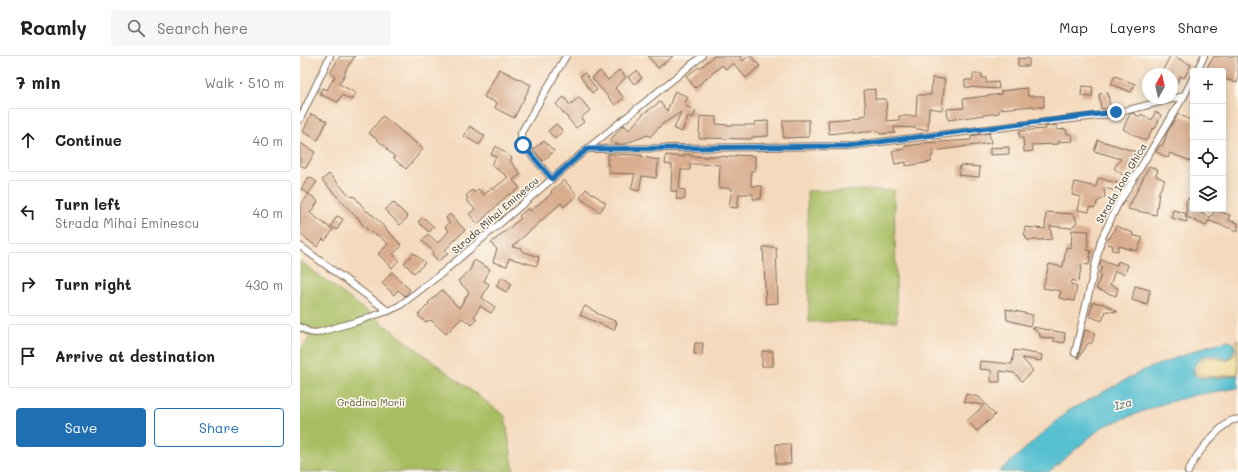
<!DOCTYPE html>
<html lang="en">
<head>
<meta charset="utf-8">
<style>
	:root { --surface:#fff; --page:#f6f6f6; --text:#202124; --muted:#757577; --line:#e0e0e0; --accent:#1f6fb2 }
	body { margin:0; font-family:Mali,sans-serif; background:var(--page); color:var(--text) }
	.controls { position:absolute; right:12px; top:12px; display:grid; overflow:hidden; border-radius:4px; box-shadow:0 2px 10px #0003 }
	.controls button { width:36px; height:36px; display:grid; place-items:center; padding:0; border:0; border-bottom:1px solid var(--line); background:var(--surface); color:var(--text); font:20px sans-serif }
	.compass { position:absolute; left:842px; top:12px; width:36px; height:36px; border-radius:50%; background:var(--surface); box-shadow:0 2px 10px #0003; rotate:8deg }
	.stop { position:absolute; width:12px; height:12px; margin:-9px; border:3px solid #1f6fb2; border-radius:50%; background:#fff }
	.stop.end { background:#1f6fb2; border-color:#fff; box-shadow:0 1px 4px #0008 }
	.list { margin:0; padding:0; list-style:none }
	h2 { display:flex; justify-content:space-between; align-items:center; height:52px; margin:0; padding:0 16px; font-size:17px }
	h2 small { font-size:13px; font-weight:400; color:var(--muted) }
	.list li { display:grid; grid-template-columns:26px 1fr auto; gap:12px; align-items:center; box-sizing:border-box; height:64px; margin:0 8px 8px; padding:0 8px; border:1px solid var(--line); border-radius:4px }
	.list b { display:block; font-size:15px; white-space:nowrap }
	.list p { margin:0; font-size:13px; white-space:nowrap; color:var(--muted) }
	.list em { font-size:13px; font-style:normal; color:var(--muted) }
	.actions { display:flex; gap:8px; padding:12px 16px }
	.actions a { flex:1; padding:9px 0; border:1px solid var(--accent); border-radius:4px; text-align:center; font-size:14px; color:var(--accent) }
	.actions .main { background:var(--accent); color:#fff }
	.icon { flex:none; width:22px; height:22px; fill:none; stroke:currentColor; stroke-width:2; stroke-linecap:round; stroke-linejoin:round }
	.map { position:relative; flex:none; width:938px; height:416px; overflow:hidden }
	header { display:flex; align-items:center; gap:24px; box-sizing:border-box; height:56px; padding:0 20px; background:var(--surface); border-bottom:1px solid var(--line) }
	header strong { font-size:19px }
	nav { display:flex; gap:22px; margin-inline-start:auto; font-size:14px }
	.search { width:280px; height:36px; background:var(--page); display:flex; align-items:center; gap:10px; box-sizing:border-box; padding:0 14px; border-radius:4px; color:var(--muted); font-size:15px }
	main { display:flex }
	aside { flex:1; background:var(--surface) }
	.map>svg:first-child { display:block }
	.green { fill:#a8bd62; stroke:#727440 }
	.sand { fill:#eeda9e; stroke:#94825e }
	.water { fill:#56c0d1; stroke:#487578 }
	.building { fill:#d8ac8d }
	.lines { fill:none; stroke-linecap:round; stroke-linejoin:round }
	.minor-casing { stroke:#7c6755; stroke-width:8 }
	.minor { stroke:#fff; stroke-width:6 }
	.route { stroke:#1f6fb2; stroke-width:5 }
	.labels { text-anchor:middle; stroke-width:3.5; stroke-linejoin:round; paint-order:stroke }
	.street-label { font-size:10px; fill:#3b2a1e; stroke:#fbf7ec }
	.park-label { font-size:10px; fill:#5c5632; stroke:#fbf7ec }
	.water-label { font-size:11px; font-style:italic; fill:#445e5d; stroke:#fbf7ec }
</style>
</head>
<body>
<header>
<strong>Roamly</strong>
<div class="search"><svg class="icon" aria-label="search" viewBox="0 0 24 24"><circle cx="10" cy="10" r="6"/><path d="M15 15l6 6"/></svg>Search here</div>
<nav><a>Map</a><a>Layers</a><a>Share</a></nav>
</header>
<main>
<aside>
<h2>7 min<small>Walk · 510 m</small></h2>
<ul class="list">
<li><svg class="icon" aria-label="ahead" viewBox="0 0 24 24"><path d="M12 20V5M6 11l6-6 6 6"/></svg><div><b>Continue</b></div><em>40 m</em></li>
<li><svg class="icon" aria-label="left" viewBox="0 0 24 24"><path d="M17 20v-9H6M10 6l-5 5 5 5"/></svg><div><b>Turn left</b><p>Strada Mihai Eminescu</p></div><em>40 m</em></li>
<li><svg class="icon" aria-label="right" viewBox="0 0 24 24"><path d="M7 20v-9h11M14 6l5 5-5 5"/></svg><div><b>Turn right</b></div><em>430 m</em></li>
<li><svg class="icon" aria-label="arrive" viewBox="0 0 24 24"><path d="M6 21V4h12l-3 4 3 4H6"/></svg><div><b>Arrive at destination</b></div></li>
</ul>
<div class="actions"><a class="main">Save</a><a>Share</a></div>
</aside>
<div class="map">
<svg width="938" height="416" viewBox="0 0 938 416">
	<rect width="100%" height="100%" fill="#fbf7ec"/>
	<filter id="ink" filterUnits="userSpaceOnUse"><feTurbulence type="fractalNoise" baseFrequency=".025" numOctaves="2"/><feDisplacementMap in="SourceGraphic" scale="8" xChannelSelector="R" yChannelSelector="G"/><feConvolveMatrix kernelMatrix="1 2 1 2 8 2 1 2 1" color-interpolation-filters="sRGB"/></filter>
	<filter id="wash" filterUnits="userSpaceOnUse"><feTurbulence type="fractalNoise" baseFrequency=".012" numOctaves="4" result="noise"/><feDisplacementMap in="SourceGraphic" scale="16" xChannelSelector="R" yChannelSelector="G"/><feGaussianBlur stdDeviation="0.9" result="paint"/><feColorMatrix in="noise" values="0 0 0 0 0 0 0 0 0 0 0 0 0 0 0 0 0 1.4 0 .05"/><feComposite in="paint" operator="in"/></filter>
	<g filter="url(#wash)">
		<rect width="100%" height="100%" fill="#f4d9bc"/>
		<g class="green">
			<path d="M594 134 597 265 509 266 507 135Z"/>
			<path d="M0 205 205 360 214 416H0V294L10 281 0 274Z"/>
		</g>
		<path class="sand" d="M938 283V318L912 321 894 317 903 303 910 301 927 305 937 296 934 287Z"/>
		<path class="water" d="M930 285 935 289 934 295 929 303C925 303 923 302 919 301 906 296 898 301 893 314L895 320C906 324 927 321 938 319V332L895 339 862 348 802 371 749 416H699L768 355 844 314 910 289Z"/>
		<g id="blocks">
			<g class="building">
				<path d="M40 0H55L45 15 46 16 39 28 56 37 51 44 42 39 38 46 19 38 22 32 27 34 35 20 30 17Z"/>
				<path d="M348 0H373L358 12Z"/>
				<path d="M414 0H441L440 1 443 5 448 0H451L460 10 446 22 433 7 426 13 422 9 395 32 386 20 399 11 400 12Z"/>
				<path d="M870 0H874L891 9 884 22 880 20 872 37V18H861Z"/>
				<path d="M914 0H938V23L937 27 923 22V15H906L909 7H910Z"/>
				<path d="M718 2 729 3V10H718Z"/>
				<path d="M199 13 231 29 214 62 195 52 197 47 184 41Z"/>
				<path d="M319 14 326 21 315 32 324 42 315 49 292 22 300 15 308 24Z"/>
				<path d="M337 15 342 22 334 28 328 21Z"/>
				<path d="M285 17 297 34 292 37 280 20Z"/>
				<path d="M673 18H682V22H686V27L698 26 699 33 665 31V24H673Z"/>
				<path d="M815 20 835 28 831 36 811 28Z"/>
				<path d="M632 22 645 23 642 54 629 52 628 74 616 73V72L594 71 595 77 580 78 579 75 554 77V75L529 78 528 64 560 62V60L566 59 564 34 575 33V43H586L587 65 599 64V60H616L617 39H631Z"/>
				<path d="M782 30 793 31 792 41 781 40Z"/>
				<path d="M727 32 728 40H744V51H733V50L699 53V57L648 64 647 53 664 52 663 43 701 38V35Z"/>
				<path d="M375 35 388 41 384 49 396 55 393 62 388 60 382 76 374 73 381 56 361 69 350 81 348 79 324 88H314L310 84 324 69 329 74 343 58 360 46 367 55Z"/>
				<path d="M808 37 810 52 801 53 799 38Z"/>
				<path d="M264 41 270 49 279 41 290 54 281 62 284 66 276 72 256 48Z"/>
				<path d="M855 56 861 59 855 73 853 72 846 85 823 73 830 58 833 57 840 61 841 58 852 64Z"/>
				<path d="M11 58 27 65 18 84 3 76Z"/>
				<path d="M878 58 893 65V106L870 97 868 102 856 96 860 89 862 90 868 75Z"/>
				<path d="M83 60 123 93 106 113 93 102 95 101 86 93 87 92 69 77Z"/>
				<path d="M400 60 416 61V68L428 69H455V66L468 65V80L452 81V83L399 82Z"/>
				<path d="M483 64H509V81L483 82Z"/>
				<path d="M256 68 263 75 255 83 248 75Z"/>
				<path d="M757 69V74L766 73 767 78H772L773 85 758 86 759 88 732 89 733 95 724 96 723 82H720L719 75 746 73 745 71Z"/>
				<path d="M170 70 185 80 179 89 164 80Z"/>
				<path d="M689 77 691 87 633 95V100H631V106L606 110V106L595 108 592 95 605 93V90L622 88V87L671 84V80Z"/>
				<path d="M798 84 840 97 838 102 824 120 814 112 821 103 794 95Z"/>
				<path d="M244 85 254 95 243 105 233 93Z"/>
				<path d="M0 87 15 96 6 112 0 109Z"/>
				<path d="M196 90 212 102 210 105 221 118 213 124 220 132 210 139 209 138 178 168 169 158 175 153 166 144 168 142 166 140 172 134 174 137 178 133 184 139 191 132 193 133 208 121 191 109 196 101 191 98Z"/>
				<path d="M709 91V98L690 99V92Z"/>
				<path d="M308 98 342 99V101L359 104 356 122 342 120 339 135 331 133 335 118 309 117V109H307Z"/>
				<path d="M384 98 391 99V100L408 101V100L435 101V99L455 100V115H451V130H462L461 143H453V138H439L437 152 429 151 432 132H419L420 109 400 108H390V114H381L379 133 385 134V143H376L377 135H371L372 109 365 108 366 99 384 101Z"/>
				<path d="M660 109 680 111 679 121 658 119Z"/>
				<path d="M849 110 858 114 856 120 865 124 859 136 856 159 828 153Z"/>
				<path d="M29 118 50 140 55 141 67 156 68 155 71 159H73L102 190 93 198 99 204 92 212 78 198 88 188 79 180 70 176 61 167 57 160 56 161 22 124Z"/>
				<path d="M9 121 17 126 8 138 1 133Z"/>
				<path d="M798 122 821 128 816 135 804 132 805 141 797 146 795 152 790 151 789 156 778 154 781 141 772 139 775 126 796 131Z"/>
				<path d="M264 124 277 139 264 151 261 147 212 191 222 193V195L239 201 237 210 209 202 207 210 193 206 197 193 191 187 221 162 219 160 228 152 230 155 252 137 251 135Z"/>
				<path d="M286 133 306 147 300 156 280 142Z"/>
				<path d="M9 138 16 143 18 146 10 157 33 174 25 185 23 183 17 191 0 178V150Z"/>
				<path d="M888 142 893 144V153H898L897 155 910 162V160H912L915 154 930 159 928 164 938 167V175L909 165V164L906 170 887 161 886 147Z"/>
				<path d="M93 146 108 161 100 169 85 154Z"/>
				<path d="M873 154 885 157 887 166 871 162Z"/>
				<path d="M746 156 774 158 777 166 771 172 750 170 752 183 741 184H727L724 177 725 171 745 173Z"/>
				<path d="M150 158 165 174 145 194 148 198 138 205 132 198 134 196 122 185 128 178 138 187 149 175 145 171 149 167 146 162Z"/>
				<path d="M37 160 43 163 37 174 31 170Z"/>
				<path d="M123 161 134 171 129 176 118 166Z"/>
				<path d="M816 170 833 177 832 179 843 182 837 195 819 190 818 195 812 194 813 189 807 188 809 181 810 182Z"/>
				<path d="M772 174 789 175 787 194 791 195 789 209 782 208 778 226 772 224 771 228 777 231 774 245 759 242 761 235 743 232 749 208 763 211 766 191 771 192Z"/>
				<path d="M463 191H476L478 247 466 248Z"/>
				<path d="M114 197 125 207 114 217 104 207Z"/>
				<path d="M174 204 190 213 184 225 189 228 182 242 195 251 191 257 180 250 174 261 177 263 172 269 162 262 146 278 131 264 125 266 118 259 129 248 128 247 142 234 159 252 169 236 158 225 170 214Z"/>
				<path d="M801 204 817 209 818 205 828 209 825 218 815 215 810 229 818 232 816 240 796 233 801 219 800 218V215L802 211 800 210Z"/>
				<path d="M92 216 110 234 105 240 98 234 94 239 82 227Z"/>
				<path d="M202 221 212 228 206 236 196 230Z"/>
				<path d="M835 230 850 234 847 249 832 244Z"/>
				<path d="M793 246 804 248 818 256 806 255 802 265 789 260Z"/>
				<path d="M285 250 296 256V257L317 266 314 274 280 259Z"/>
				<path d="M706 253 733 259 730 270 707 264Z"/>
				<path d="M732 271 765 277 764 287 753 285 754 282 740 281V278Z"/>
				<path d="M785 274 795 277 792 287H788L778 303 777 302 779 298Z"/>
				<path d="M395 287H403L402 299 394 298Z"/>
				<path d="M714 294 742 299 741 305 722 302 733 315 722 325 714 317 700 315V326H691V314L679 313 680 305 712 308Z"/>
				<rect x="462" y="295" width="11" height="15"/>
				<path d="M666 338 679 341 695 359 677 375 667 365 684 349 664 346Z"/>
				<path d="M476 388H490L491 408H476Z"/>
			</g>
		</g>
	</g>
	<g filter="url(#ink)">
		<use href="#blocks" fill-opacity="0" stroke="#7c6755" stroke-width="1"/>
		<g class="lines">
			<g class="minor-casing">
				<g id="minor">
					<path d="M897 15 904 0"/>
					<path d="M0 63 30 0"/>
					<path d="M287 93 547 90 797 60 816 57 884 40"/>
					<path d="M252 123 223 89 221 83V77L266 0"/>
					<path d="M0 190 88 255"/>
					<path d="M0 271 9 276 16 277 55 266 88 255 99 250 142 217 287 93 402 0"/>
					<path d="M775 297 801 184 817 150 884 40 893 22"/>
					<path d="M888 416C895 399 914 377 929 366 931 364 935 364 938 363"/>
				</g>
			</g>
			<use href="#minor" class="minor"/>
		</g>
	</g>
	<g class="lines" filter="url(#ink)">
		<path class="route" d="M223 89 252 123 287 93 547 90 816 56"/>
	</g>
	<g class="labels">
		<g class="street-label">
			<text transform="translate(821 127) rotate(-60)" y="4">Strada Ioan Ghica</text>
			<text transform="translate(195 159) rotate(-41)" y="4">Strada Mihai Eminescu</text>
		</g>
		<g class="park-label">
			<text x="71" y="350">Grădina Morii</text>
		</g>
		<g class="water-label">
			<text transform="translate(823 348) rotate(-15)" y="4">Iza</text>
		</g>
	</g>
</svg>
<div class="controls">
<button>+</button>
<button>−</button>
<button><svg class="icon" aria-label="locate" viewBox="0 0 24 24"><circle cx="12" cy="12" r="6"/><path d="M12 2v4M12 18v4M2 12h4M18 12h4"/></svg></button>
<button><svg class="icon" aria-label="layers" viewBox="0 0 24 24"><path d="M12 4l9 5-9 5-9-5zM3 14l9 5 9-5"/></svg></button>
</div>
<svg class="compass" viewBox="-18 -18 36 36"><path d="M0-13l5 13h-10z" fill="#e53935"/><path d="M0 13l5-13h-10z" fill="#757577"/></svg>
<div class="stop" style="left:223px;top:89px"></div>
<div class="stop end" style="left:816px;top:56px"></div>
</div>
</main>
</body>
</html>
